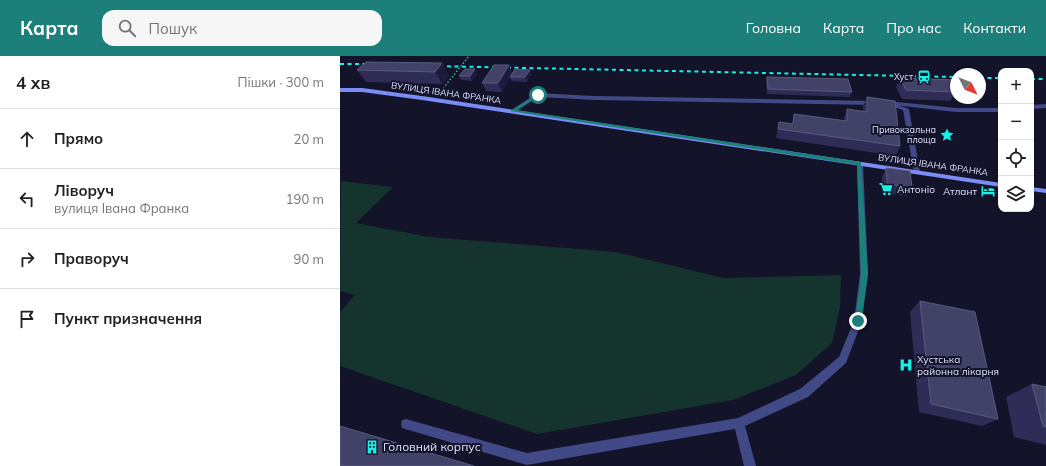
<!DOCTYPE html>
<html lang="uk">
<head>
<meta charset="utf-8">
<style>
	:root { --surface:#fff; --page:#f6f6f6; --text:#202124; --muted:#757577; --line:#e0e0e0; --accent:#1c7f7a }
	body { margin:0; font-family:Mulish,sans-serif; background:var(--page); color:var(--text) }
	.controls { position:absolute; right:12px; top:12px; display:grid; overflow:hidden; border-radius:8px; box-shadow:0 1px 3px #0004 }
	.controls button { width:36px; height:36px; display:grid; place-items:center; padding:0; border:0; border-bottom:1px solid var(--line); background:var(--surface); color:var(--text); font:20px sans-serif }
	.compass { position:absolute; left:610px; top:12px; width:36px; height:36px; border-radius:50%; background:var(--surface); box-shadow:0 1px 3px #0004; rotate:132deg }
	.stop { position:absolute; width:12px; height:12px; margin:-9px; border:3px solid #1c7f7a; border-radius:50%; background:#fff }
	.stop.end { background:#1c7f7a; border-color:#fff; box-shadow:0 1px 4px #0008 }
	.list { margin:0; padding:0; list-style:none }
	h2 { display:flex; justify-content:space-between; align-items:center; height:52px; margin:0; padding:0 16px; font-size:17px }
	h2 small { font-size:13px; font-weight:400; color:var(--muted) }
	.list li { display:grid; grid-template-columns:26px 1fr auto; gap:12px; align-items:center; box-sizing:border-box; height:60px; padding:0 16px; border-top:1px solid var(--line) }
	.list b { display:block; font-size:15px; white-space:nowrap }
	.list p { margin:0; font-size:13px; white-space:nowrap; color:var(--muted) }
	.list em { font-size:13px; font-style:normal; color:var(--muted) }
	.icon { flex:none; width:22px; height:22px; fill:none; stroke:currentColor; stroke-width:2; stroke-linecap:round; stroke-linejoin:round }
	.map { position:relative; flex:none; width:706px; height:410px; overflow:hidden }
	header { display:flex; align-items:center; gap:24px; box-sizing:border-box; height:56px; padding:0 20px; background:var(--accent); color:#fff }
	header strong { font-size:19px }
	nav { display:flex; gap:22px; margin-inline-start:auto; font-size:14px }
	.search { width:280px; height:36px; background:var(--page); display:flex; align-items:center; gap:10px; box-sizing:border-box; padding:0 14px; border-radius:12px; color:var(--muted); font-size:15px }
	main { display:flex }
	aside { flex:1; background:var(--surface) }
	.map>svg:first-child { display:block }
	.green { fill:#16342e }
	.lines { fill:none; stroke-linecap:round; stroke-linejoin:round }
	.path { stroke:#39b79b; stroke-width:1.5; stroke-dasharray:1.5 2; stroke-linecap:butt }
	.lane { fill:#414986; fill-rule:evenodd }
	.street { fill:#414986; fill-rule:evenodd }
	.secondary { fill:#7b8cf7; fill-rule:evenodd }
	.rail { stroke:#16f1e4; stroke-width:2; stroke-dasharray:4 3.5; stroke-linecap:butt }
	.wall { fill:#2f2d57 }
	.shaded-wall { fill:#1c1b3d }
	.building { fill:#424168; stroke:#5a5a80 }
	.route { fill:#1c7f7a }
	.labels { text-anchor:middle; stroke-width:4; stroke-linejoin:round; paint-order:stroke }
	.far-poi-label { font-size:9px; fill:#dee0fd; stroke:#13132a; text-anchor:end }
	.far-street-label { font-size:9px; fill:#dee0fd; stroke:#13132a }
	.poi-label { font-size:10px; fill:#dee0fd; stroke:#13132a; text-anchor:start }
	.near-poi-label { font-size:12px; fill:#dee0fd; stroke:#13132a; text-anchor:start }
</style>
</head>
<body>
<header>
<strong>Карта</strong>
<div class="search"><svg class="icon" aria-label="search" viewBox="0 0 24 24"><circle cx="10" cy="10" r="6"/><path d="M15 15l6 6"/></svg>Пошук</div>
<nav><a>Головна</a><a>Карта</a><a>Про нас</a><a>Контакти</a></nav>
</header>
<main>
<aside>
<h2>4 хв<small>Пішки · 300 m</small></h2>
<ul class="list">
<li><svg class="icon" aria-label="ahead" viewBox="0 0 24 24"><path d="M12 20V5M6 11l6-6 6 6"/></svg><div><b>Прямо</b></div><em>20 m</em></li>
<li><svg class="icon" aria-label="left" viewBox="0 0 24 24"><path d="M17 20v-9H6M10 6l-5 5 5 5"/></svg><div><b>Ліворуч</b><p>вулиця Івана Франка</p></div><em>190 m</em></li>
<li><svg class="icon" aria-label="right" viewBox="0 0 24 24"><path d="M7 20v-9h11M14 6l5 5-5 5"/></svg><div><b>Праворуч</b></div><em>90 m</em></li>
<li><svg class="icon" aria-label="arrive" viewBox="0 0 24 24"><path d="M6 21V4h12l-3 4 3 4H6"/></svg><div><b>Пункт призначення</b></div></li>
</ul>
</aside>
<div class="map">
<svg width="706" height="410" viewBox="0 0 706 410">
	<rect width="100%" height="100%" fill="#13132a"/>
	<path class="green" d="M1 125 53 131 16 167 89 181 276 196 383 222 501 219 500 252 492 287 456 319 393 344 197 378 0 310V256L15 239 0 235Z"/>
	<g class="lines">
		<path class="path" d="M101 35 129 0"/>
		<g class="lane">
			<path d="M197 37 255 40 534 45 537 47 534 49 255 44 198 41 175 56 170 55Z"/>
			<path d="M546 45 569 53 580 116 579 118H575L574 116 563 54 544 48 543 47Z"/>
			<path d="M520 106 523 108 528 218 522 265 506 307 468 341 405 370 416 410H404L395 373 187 409 62 372 61 368 62 364 66 363 187 397 398 362 460 333 499 301 514 265 520 218 517 108Z"/>
		</g>
		<g class="street">
			<path d="M547 45 616 52H661V56H616L545 48 544 47Z"/>
			<path d="M706 48V52L691 53V49Z"/>
		</g>
		<g class="secondary">
			<path d="M0 32H22L82 40 661 127V131L82 44 22 36H0Z"/>
			<path d="M691 131 706 133V137L691 135Z"/>
		</g>
		<g class="rail">
			<path d="M0 8H34"/>
			<path d="M92 10 616 21"/>
			<path d="M640 22H661"/>
			<path d="M691 23H706"/>
		</g>
	</g>
	<g class="wall">
		<path d="M102 7 109 20 102 28 26 26 17 14Z"/>
		<path d="M169 9 172 17 190 14 191 18 187 26 172 25 170 21 162 36 146 35 142 27Z"/>
		<path d="M135 13 137 18 132 25 121 24 119 20Z"/>
		<path d="M427 21 512 36 510 41 427 38 426 25Z"/>
		<path d="M560 22 616 24V37H615L610 45 562 43 556 31Z"/>
		<path d="M527 41 560 90 556 100 436 82 439 66 452 68 454 58 504 65V62L507 53 523 55V50Z"/>
		<path d="M546 112 572 131 566 140 542 137V121Z"/>
		<path d="M580 245 658 363 642 370 579 356 570 256Z"/>
		<path d="M692 328 706 331V389L674 381 666 341Z"/>
	</g>
	<g class="shaded-wall">
		<path d="M102 7 109 20 102 28 95 16Z"/>
		<path d="M169 9 172 18 162 36 158 27Z"/>
		<path d="M135 13 137 18 132 25 130 20Z"/>
		<path d="M190 14 191 18 187 26 185 21Z"/>
	</g>
	<g class="building">
		<path d="M26 6 102 7 95 16 17 14Z"/>
		<path d="M154 9H169L158 27H142Z"/>
		<path d="M125 13H135L130 20H119Z"/>
		<path d="M175 13 190 14 185 21H170Z"/>
		<path d="M427 21 508 23 512 36 428 33Z"/>
		<path d="M560 22 616 24V28H611L615 36 566 34Z"/>
		<path d="M527 41 555 45 560 90 438 73 439 66 453 68 454 58 507 65V53L527 56Z"/>
		<path d="M546 112 570 115 572 131 547 128Z"/>
		<path d="M580 245 635 256 658 363 591 348Z"/>
		<path d="M692 328 706 331V371L703 370Z"/>
		<path d="M0 370 134 410H0Z"/>
	</g>
	<path class="route" d="M198 38 199 40 177 54 521 106 528 218 521 267H516L515 265 521 218 517 109 170 55Z"/>
	<defs>
		<g id="station-bare" transform="scale(1.08)"><path d="M-3-6H3Q5-6 5-4V2Q5 4 3 4L4.5 6H3L1.5 4h-3L-3 6H-4.5L-3 4Q-5 4-5 2V-4Q-5-6-3-6ZM-3.5-4v3h7v-3ZM-3.5 1v1.5H-2V1ZM2 1v1.5H3.5V1Z" fill="#16f1e4" stroke="#13132a" stroke-width="2.5" paint-order="stroke"/></g>
		<g id="sight-bare" transform="scale(1.08)"><path d="M0-6L1.8-2.2L6-1.7L2.9 1.2L3.7 5.4L0 3.3L-3.7 5.4L-2.9 1.2L-6-1.7L-1.8-2.2Z" fill="#16f1e4" stroke="#13132a" stroke-width="2.5" paint-order="stroke"/></g>
		<g id="supermarket-bare" transform="scale(1.08)"><path d="M-6-5.5h2.5l.6 2H6L4.5 2H-2.5L-4.4-4H-6ZM-1.5 3.2a1.3 1.3 0 1 0 .1 0ZM3 3.2a1.3 1.3 0 1 0 .1 0Z" fill="#16f1e4" stroke="#13132a" stroke-width="2.5" paint-order="stroke"/></g>
		<g id="hotel-bare" transform="scale(1.08)"><path d="M-6-4.5h1.5V1H6V5H4.5V3h-9V5H-6ZM-4 0a1.8 1.8 0 1 1 3.6 0ZM.5 0V-2.5h3Q6-2.5 6 0Z" fill="#16f1e4" stroke="#13132a" stroke-width="2.5" paint-order="stroke"/></g>
		<g id="hospital-bare" transform="scale(1.08)"><path d="M-5-5h3v3.5h4V-5h3V5h-3V1.5h-4V5h-3Z" fill="#16f1e4" stroke="#13132a" stroke-width="2.5" paint-order="stroke"/></g>
		<g id="building-bare" transform="scale(1.08)"><path d="M-4-6H4V6H1V3H-1V6H-4ZM-2.5-4.3h1.7v1.8h-1.7ZM.8-4.3h1.7v1.8H.8ZM-2.5-1h1.7V.8h-1.7ZM.8-1h1.7V.8H.8Z" fill="#16f1e4" stroke="#13132a" stroke-width="2.5" paint-order="stroke"/></g>
	</defs>
	<g fill-rule="evenodd">
		<use href="#station-bare" x="584" y="21"/>
		<use href="#sight-bare" x="607" y="79"/>
		<use href="#supermarket-bare" x="546" y="133"/>
		<use href="#hotel-bare" x="648" y="135"/>
		<use href="#hospital-bare" x="566" y="309"/>
		<use href="#building-bare" x="32" y="391"/>
	</g>
	<g class="labels">
		<g class="far-poi-label">
			<text x="573" y="24">Хуст</text>
			<text x="596" y="77">Привокзальна<tspan x="596" dy="10">площа</tspan></text>
		</g>
		<g class="far-street-label">
			<text transform="translate(106 37) rotate(8)" y="3">ВУЛИЦЯ ІВАНА ФРАНКА</text>
			<text transform="translate(593 109) rotate(8)" y="3">ВУЛИЦЯ ІВАНА ФРАНКА</text>
		</g>
		<g class="poi-label">
			<text x="557" y="137">Антоніо</text>
			<text x="637" y="139" text-anchor="end">Атлант</text>
			<text x="577" y="307">Хустська<tspan x="577" dy="12">районна лікарня</tspan></text>
		</g>
		<g class="near-poi-label">
			<text x="43" y="395">Головний корпус</text>
		</g>
	</g>
</svg>
<div class="controls">
<button>+</button>
<button>−</button>
<button><svg class="icon" aria-label="locate" viewBox="0 0 24 24"><circle cx="12" cy="12" r="6"/><path d="M12 2v4M12 18v4M2 12h4M18 12h4"/></svg></button>
<button><svg class="icon" aria-label="layers" viewBox="0 0 24 24"><path d="M12 4l9 5-9 5-9-5zM3 14l9 5 9-5"/></svg></button>
</div>
<svg class="compass" viewBox="-18 -18 36 36"><path d="M0-13l5 13h-10z" fill="#e53935"/><path d="M0 13l5-13h-10z" fill="#757577"/></svg>
<div class="stop" style="left:198px;top:39px"></div>
<div class="stop end" style="left:518px;top:265px"></div>
</div>
</main>
</body>
</html>
